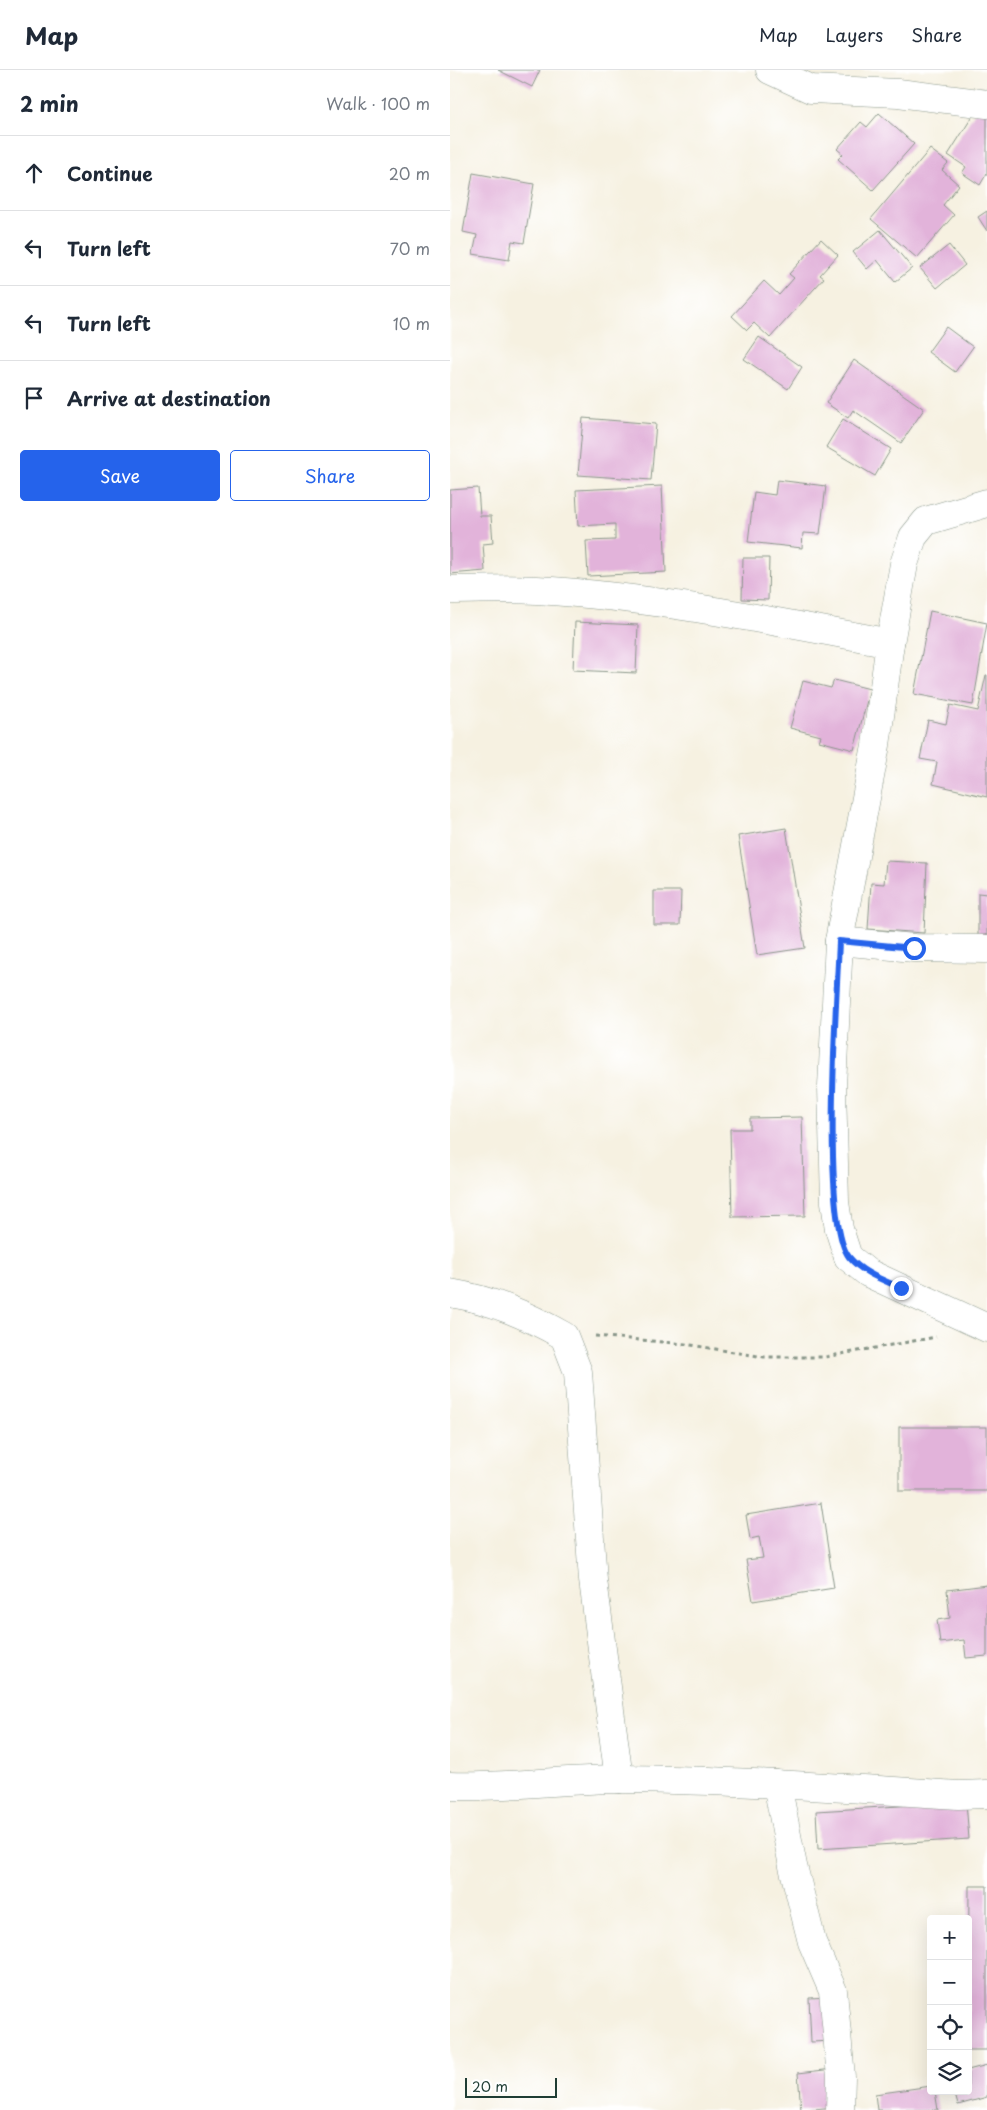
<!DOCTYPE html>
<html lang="en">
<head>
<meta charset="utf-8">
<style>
	:root { --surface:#fff; --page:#f2f2f3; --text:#1f2937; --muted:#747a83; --line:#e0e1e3; --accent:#2563eb }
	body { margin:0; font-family:"Playpen Sans",sans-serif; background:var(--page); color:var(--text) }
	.controls { position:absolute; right:15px; bottom:15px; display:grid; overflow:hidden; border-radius:5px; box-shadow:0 5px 20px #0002 }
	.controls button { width:45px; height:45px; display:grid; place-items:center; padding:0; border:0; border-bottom:1px solid var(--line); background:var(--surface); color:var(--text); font:25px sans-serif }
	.scale { position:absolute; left:15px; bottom:12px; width:92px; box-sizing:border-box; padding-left:5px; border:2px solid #1f3d34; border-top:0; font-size:14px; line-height:18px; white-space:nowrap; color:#1f3d34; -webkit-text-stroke:4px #fff; paint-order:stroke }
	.stop { position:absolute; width:15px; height:15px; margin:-11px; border:4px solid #2563eb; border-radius:50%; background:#fff }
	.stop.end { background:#2563eb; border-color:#fff; box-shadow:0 1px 5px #0008 }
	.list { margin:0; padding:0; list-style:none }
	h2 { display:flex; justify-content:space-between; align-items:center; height:65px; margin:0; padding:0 20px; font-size:21px }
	h2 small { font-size:16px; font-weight:400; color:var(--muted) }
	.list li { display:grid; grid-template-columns:32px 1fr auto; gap:15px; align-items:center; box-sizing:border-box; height:75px; padding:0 20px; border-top:1px solid var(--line) }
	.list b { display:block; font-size:19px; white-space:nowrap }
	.list em { font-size:16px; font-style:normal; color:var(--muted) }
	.actions { display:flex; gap:10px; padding:15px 20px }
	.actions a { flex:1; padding:11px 0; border:1px solid var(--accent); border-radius:5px; text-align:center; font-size:18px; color:var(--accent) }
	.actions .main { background:var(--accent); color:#fff }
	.icon { flex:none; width:28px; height:28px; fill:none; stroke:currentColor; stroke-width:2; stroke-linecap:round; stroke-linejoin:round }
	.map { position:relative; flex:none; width:537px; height:2040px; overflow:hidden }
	header { display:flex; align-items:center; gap:30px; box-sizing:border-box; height:70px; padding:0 25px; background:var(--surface); border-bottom:1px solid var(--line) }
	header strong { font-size:24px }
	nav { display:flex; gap:28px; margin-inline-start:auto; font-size:18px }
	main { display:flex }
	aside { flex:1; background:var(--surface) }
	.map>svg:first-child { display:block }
	.building { fill:#e2b3da }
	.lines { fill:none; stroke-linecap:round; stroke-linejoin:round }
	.minor-casing { stroke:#8a978a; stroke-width:29 }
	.path { stroke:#8a978a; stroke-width:3; stroke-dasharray:4 4; stroke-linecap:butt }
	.minor { stroke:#fff; stroke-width:28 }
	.route { stroke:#2563eb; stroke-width:6 }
</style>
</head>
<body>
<header>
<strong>Map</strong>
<nav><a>Map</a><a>Layers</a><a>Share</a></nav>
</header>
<main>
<aside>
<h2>2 min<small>Walk · 100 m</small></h2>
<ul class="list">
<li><svg class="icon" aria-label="ahead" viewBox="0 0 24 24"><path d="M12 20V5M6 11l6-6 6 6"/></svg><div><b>Continue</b></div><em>20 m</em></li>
<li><svg class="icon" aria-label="left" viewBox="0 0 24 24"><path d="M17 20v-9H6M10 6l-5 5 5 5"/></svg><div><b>Turn left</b></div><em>70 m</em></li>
<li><svg class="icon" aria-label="left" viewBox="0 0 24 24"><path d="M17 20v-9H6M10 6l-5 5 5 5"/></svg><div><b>Turn left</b></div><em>10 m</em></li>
<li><svg class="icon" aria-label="arrive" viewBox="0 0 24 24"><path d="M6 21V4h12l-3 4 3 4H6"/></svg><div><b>Arrive at destination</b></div></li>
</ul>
<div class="actions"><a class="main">Save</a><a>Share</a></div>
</aside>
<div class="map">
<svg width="537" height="2040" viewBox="0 0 537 2040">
	<rect width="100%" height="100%" fill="#fff"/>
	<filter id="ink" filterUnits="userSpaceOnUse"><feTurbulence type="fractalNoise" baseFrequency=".02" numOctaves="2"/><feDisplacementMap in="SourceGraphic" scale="10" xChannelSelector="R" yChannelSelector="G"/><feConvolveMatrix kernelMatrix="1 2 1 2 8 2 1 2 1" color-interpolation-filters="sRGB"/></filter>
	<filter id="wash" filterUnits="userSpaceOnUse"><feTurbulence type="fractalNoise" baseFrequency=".0096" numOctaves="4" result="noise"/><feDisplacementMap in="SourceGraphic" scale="20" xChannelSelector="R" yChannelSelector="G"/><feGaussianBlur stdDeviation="1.12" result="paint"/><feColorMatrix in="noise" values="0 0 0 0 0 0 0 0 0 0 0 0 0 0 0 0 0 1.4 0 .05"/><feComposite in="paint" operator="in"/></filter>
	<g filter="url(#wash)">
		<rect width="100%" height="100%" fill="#f6f1e1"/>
		<g id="blocks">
			<g class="building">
				<path d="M48 0H90L82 17Z"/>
				<path d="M529 36 537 41V103L530 115 512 103 516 97 498 85Z"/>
				<path d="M429 43 464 74 423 120 388 89 393 84 387 79 411 52 417 57Z"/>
				<path d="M480 79 498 93 492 100 509 115 493 135 504 145 467 188 421 149Z"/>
				<path d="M23 103 84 114 74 173 62 171 59 190 23 184 27 165 13 162Z"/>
				<path d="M537 141V161L528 147Z"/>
				<path d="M430 160 462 198 445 212 427 190 417 199 403 182Z"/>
				<path d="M371 169 388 185 370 205 374 208 320 268 304 253 297 260 282 246 314 211 329 225 344 208 339 204Z"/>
				<path d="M499 175 515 195 487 218 470 198Z"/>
				<path d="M496 257 523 277 505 302 478 282Z"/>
				<path d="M309 267 352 297 338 319 294 289Z"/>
				<path d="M404 290 474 339 451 373 403 340 398 348 376 333Z"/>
				<path d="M133 348 206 354 201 410 128 405Z"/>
				<path d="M393 349 441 379 425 406 376 377Z"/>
				<path d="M327 410 376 416 370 464 353 463 352 478 298 472 304 422 325 425Z"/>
				<path d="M212 416 216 502 138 506 136 471 165 470V454L128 456 126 420Z"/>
				<path d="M28 418 30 446H41L43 473 33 474 35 501 0 504V420Z"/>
				<path d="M293 488H319L318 530 292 529Z"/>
				<path d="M480 541 537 553 523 635 464 624Z"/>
				<path d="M125 552 188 555 186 603 123 600Z"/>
				<path d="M536 605H537V727L483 714 487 692 470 689 478 650 496 654 500 635 528 641Z"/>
				<path d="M384 610 420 619 404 680 369 671 371 666 340 658 353 611 381 618Z"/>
				<path d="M336 758 355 878 307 885 288 766Z"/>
				<path d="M436 791 477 793 474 863 418 859 421 813 434 814Z"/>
				<path d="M204 821H231L230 855H204Z"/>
				<path d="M528 823 537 824V867H528Z"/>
				<path d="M352 1047 355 1146 282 1147 280 1059H300V1048Z"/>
				<rect x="449" y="1357" width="88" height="64"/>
				<path d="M371 1433 384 1518 303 1531 296 1490 313 1488 309 1467 300 1469 296 1445Z"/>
				<path d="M537 1515V1586L516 1588 514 1570 490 1573 487 1550 500 1548 497 1520Z"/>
				<path d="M516 1732 519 1769 368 1779 366 1741Z"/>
				<path d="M519 1816H537V1980H518Z"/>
				<path d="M381 1927 383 1971 361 1972 359 1928Z"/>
				<path d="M537 1995V2027L508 2035 504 2021H518V2000Z"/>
				<path d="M383 1999 387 2037 351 2040 348 2003Z"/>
				<path d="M481 2016V2021H485L488 2040H427L425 2024Z"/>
			</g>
		</g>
	</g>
	<g filter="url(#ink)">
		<use href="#blocks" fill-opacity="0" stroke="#8a978a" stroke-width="1"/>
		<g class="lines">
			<g class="minor-casing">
				<g id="minor">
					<path d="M320 0 361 19 448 23 537 34"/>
					<path d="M537 433 476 451 463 467 454 494 440 573 426 675 389 871 382 1017 385 1132 389 1159 398 1187 418 1203 537 1258"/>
					<path d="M0 520C29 520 58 518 87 520 205 527 323 551 440 573"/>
					<path d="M389 871 464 878 537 879"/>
					<path d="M0 1223C42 1230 77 1245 114 1266L128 1302 143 1510 169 1709"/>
					<path d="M327 1714 343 1796 362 1872 383 1921 391 2007 390 2040"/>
					<path d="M0 1716C57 1718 114 1709 171 1709 283 1710 396 1718 508 1725L537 1724"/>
				</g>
			</g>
			<path class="path" d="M145 1266 235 1274 314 1287H375L486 1267"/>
			<use href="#minor" class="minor"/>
		</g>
	</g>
	<g class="lines" filter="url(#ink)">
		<path class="route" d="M451 1218C433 1210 412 1203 399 1187 371 1153 387 924 389 871L464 878"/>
	</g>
</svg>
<div class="controls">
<button>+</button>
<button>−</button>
<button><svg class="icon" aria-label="locate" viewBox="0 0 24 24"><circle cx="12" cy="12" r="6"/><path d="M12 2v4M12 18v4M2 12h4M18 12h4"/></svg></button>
<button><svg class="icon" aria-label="layers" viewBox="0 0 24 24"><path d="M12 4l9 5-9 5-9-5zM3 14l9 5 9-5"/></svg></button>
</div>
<div class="scale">20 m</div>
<div class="stop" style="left:464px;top:878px"></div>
<div class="stop end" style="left:451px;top:1218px"></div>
</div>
</main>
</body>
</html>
